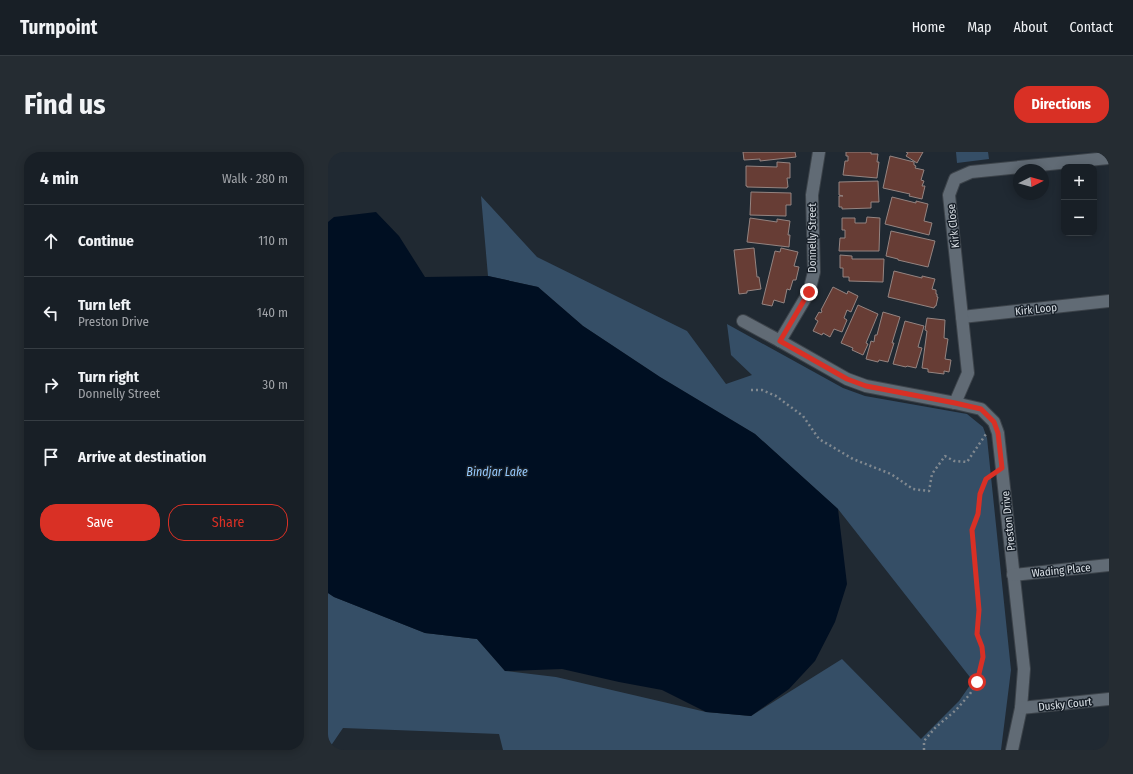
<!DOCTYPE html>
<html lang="en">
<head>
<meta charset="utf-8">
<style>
	:root { --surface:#181f26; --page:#252c32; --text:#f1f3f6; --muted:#9fa2a7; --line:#363d43; --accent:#d93025 }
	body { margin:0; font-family:"Fira Sans Condensed",sans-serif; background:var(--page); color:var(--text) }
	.controls { position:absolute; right:12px; top:12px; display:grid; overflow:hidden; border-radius:8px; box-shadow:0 2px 10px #0003 }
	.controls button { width:36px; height:36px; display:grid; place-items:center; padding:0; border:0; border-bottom:1px solid var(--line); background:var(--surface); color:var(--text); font:20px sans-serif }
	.compass { position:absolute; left:685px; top:12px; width:36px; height:36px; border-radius:50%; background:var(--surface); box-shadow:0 2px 10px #0003; rotate:84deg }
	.stop { position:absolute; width:12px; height:12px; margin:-9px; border:3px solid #d93025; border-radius:50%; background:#fff }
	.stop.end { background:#d93025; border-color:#fff; box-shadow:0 1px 4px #0008 }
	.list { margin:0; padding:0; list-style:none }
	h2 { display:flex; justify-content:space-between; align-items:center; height:52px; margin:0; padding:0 16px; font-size:17px }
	h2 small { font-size:13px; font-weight:400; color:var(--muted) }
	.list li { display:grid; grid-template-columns:26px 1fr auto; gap:12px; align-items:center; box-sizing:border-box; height:72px; padding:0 16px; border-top:1px solid var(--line) }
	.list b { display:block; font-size:15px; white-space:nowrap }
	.list p { margin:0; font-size:13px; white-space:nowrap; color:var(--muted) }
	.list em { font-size:13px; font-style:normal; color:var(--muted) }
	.actions { display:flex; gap:8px; padding:12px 16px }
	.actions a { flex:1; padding:9px 0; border:1px solid var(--accent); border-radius:16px; text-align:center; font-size:14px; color:var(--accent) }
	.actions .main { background:var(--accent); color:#fff }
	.icon { flex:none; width:22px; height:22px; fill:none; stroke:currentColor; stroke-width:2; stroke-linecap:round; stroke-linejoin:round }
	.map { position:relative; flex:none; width:781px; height:598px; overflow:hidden; border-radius:16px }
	header { display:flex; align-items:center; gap:24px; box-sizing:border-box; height:56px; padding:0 20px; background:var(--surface); border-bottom:1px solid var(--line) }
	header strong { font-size:19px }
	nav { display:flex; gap:22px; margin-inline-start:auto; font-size:14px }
	.intro { display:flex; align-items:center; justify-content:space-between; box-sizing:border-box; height:96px; padding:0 24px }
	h1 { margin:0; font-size:28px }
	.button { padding:10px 18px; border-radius:16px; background:var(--accent); color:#fff; font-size:14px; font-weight:700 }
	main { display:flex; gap:24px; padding:0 24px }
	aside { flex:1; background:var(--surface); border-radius:16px; box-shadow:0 2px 10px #0003 }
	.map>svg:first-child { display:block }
	.green { fill:#354e66 }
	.water { fill:#000f22 }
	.building { fill:#673d35; stroke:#948481 }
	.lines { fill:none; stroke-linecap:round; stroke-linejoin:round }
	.minor-casing { stroke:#3c434a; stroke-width:14 }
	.path { stroke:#818990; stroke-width:2.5; stroke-dasharray:2 3; stroke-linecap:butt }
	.minor { stroke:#616b75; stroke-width:12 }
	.route { stroke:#d93025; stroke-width:5 }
	.labels { text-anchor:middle; stroke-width:3; stroke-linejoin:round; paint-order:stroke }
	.street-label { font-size:11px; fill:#dae0e6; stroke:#171f28 }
	.water-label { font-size:12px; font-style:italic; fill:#95c9fd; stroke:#171f28 }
</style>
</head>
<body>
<header>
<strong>Turnpoint</strong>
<nav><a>Home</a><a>Map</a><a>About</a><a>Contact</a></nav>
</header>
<div class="intro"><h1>Find us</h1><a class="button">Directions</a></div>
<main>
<aside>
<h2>4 min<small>Walk · 280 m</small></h2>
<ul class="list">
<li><svg class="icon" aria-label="ahead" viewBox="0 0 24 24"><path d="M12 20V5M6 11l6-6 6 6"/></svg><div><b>Continue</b></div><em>110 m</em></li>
<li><svg class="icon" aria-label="left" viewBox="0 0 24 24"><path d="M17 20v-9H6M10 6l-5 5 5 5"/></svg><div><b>Turn left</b><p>Preston Drive</p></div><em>140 m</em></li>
<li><svg class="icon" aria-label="right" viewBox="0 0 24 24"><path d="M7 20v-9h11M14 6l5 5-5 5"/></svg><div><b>Turn right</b><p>Donnelly Street</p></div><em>30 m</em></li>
<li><svg class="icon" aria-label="arrive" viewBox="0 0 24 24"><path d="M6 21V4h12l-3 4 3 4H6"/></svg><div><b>Arrive at destination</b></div></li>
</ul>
<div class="actions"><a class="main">Save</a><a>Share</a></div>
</aside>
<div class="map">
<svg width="781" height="598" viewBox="0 0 781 598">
	<rect width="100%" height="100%" fill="#202932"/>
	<g class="green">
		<path d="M628 0H660L661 7 629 11Z"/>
		<path d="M153 44 209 105 359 179 398 232 424 223 403 203 399 172 515 236 537 244 639 262 655 275 659 286 683 518 673 598H175L171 582 15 576 0 598V441L6 445 97 481 149 487 177 519 228 525 378 560 423 564 514 507 593 587 631 549 645 529 510 357 427 282 332 225 255 174 210 135 160 124Z"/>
	</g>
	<path class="water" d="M48 60 71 84 97 125 160 124 210 135 255 174 332 225 427 282 510 357 519 432 507 470 487 509 461 537 423 564 378 560 334 538 291 530 234 517 177 519 149 487 97 481 6 445 0 441V70L6 65Z"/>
	<g class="building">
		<path d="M415 0H467L468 5 432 9V7L416 8Z"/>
		<path d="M518 0H543V2H550L549 10H551L549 26 515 23 517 9H520V4H518Z"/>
		<path d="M578 0H595L589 11 578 4 580 1Z"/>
		<path d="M562 4 586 10V13L588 14 587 16 596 18 593 28 596 29 594 34H597L594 47 581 44 582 42 555 36Z"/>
		<path d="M449 10 462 11V26H459L460 35H459V36L419 35V34H418V14L449 15Z"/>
		<path d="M550 29 551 50H543V56L514 57V55H511V44H515L511 43V30Z"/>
		<path d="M423 40 463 41V53H458V64L422 63Z"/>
		<path d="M564 45 588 51V49L600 52 596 69 604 71 601 83 557 72Z"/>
		<path d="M539 65 552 66 551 99H511L512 86H517V78H514V66H527V71H538Z"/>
		<path d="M422 66 449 70V67L462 69 460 83H462L461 95 419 90Z"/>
		<path d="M563 79 607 89 600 115 570 108V107L558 104Z"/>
		<path d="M426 96 429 125H431L433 137 419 139V141L411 142 406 98Z"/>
		<path d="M453 96 470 100 466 114 471 115 468 128H465L462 138 459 137 456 151 446 148 444 154 434 152 447 99 452 100Z"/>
		<path d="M512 103 524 104V107H556L555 130 521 129V125H515V116H512Z"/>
		<path d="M566 119 594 126V124L607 127 604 137 608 138V142H609V145H610L608 154H607L606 156 560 145Z"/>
		<path d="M505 135 519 142 520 139 530 144 523 160 519 158 516 166 519 168 514 180 506 177 502 185 495 181 494 183 485 179 490 169 487 167 491 160 493 161 494 159 493 158Z"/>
		<path d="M530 153 550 162 538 191 540 192 535 203 524 198 525 196 513 191Z"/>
		<path d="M555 160 572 165 564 191H566L560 210 551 208 550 210 538 207 543 189 546 190 547 183H549Z"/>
		<path d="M599 166 617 168 616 186 620 187 617 207 623 208 621 220 616 219V222L600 220V217L594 216 599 179 597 178Z"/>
		<path d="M577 169 596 174 590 195 594 196 588 216 579 214 578 215 565 212Z"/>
	</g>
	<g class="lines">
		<g class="minor-casing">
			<g id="minor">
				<path d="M634 165 781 149"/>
				<path d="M415 169 452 189 519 227 538 234 627 251 653 257 666 270 670 281 696 517 693 556 684 598"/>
				<path d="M452 189 481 140 486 120 484 43 491 0"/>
				<path d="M627 251 640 221 621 43 627 27 643 20 780 6"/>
				<path d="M685 423 781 413"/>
				<path d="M693 556 781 547"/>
			</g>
		</g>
		<g class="path">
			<path d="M423 238H434L448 244 475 264 491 287 525 307 563 322 585 337 601 339 604 322 617 304 626 309 639 310 658 282"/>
			<path d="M596 598V589L607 576 628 558 642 542 649 530 655 505 654 495 649 482 651 458 644 378 650 362 652 341 658 327 663 324"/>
		</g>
		<use href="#minor" class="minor"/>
	</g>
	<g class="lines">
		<path class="route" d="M481 140 452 189 519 227 538 234 627 251 653 257 666 270 670 281 674 316 658 327 652 342 650 362 644 378 651 458 649 482 654 495 655 505 649 530"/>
	</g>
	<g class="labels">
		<g class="street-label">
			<text transform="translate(625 74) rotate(-96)" y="4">Kirk Close</text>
			<text transform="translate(484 86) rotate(-90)" y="4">Donnelly Street</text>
			<text transform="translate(708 157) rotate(-6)" y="4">Kirk Loop</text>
			<text transform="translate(680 369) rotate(-96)" y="4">Preston Drive</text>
			<text transform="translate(733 418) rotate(-6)" y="4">Wading Place</text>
			<text transform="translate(737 552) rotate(-6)" y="4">Dusky Court</text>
		</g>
		<g class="water-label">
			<text x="169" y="324">Bindjar Lake</text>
		</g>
	</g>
</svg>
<div class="controls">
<button>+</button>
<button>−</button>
</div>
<svg class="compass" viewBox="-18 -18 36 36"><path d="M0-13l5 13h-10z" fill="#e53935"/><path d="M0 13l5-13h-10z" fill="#9fa2a7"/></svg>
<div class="stop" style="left:649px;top:530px"></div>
<div class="stop end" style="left:481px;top:140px"></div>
</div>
</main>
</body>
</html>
